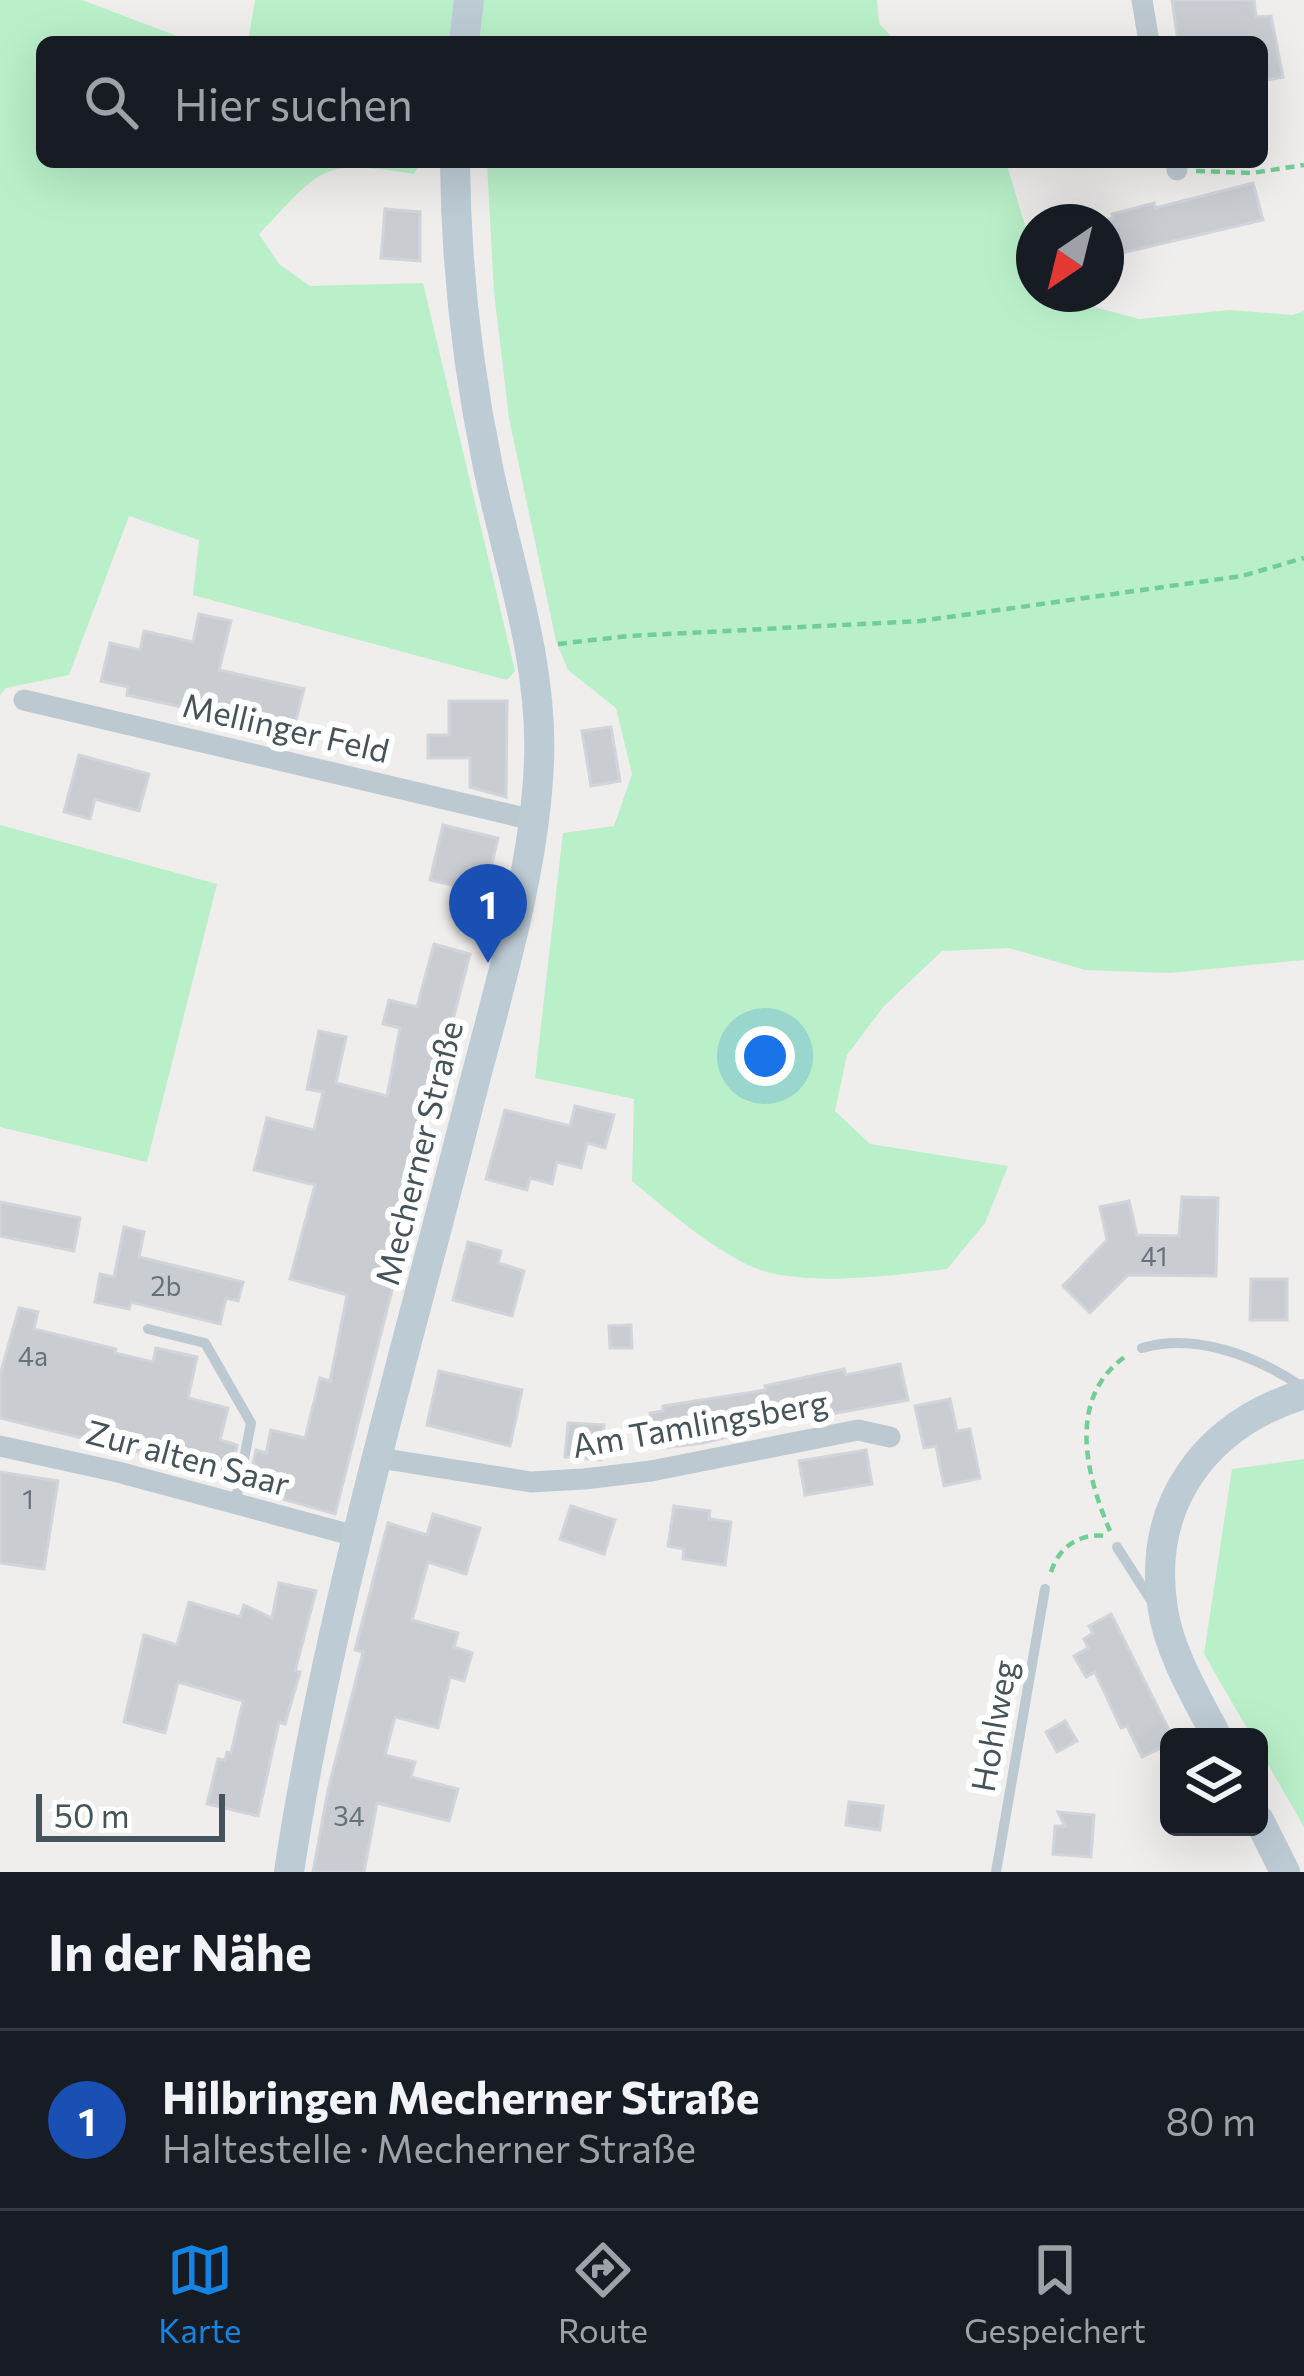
<!DOCTYPE html>
<html lang="de">
<head>
<meta charset="utf-8">
<style>
	:root { --surface:#171b24; --page:#20242c; --text:#f1f3f6; --muted:#9ea1a6; --line:#363941; --accent:#1583e1 }
	body { margin:0; font-family:Commissioner,sans-serif; background:var(--page); color:var(--text) }
	.controls { position:absolute; right:36px; bottom:36px; display:grid; overflow:hidden; border-radius:18px; box-shadow:0 12px 48px #0002 }
	.controls button { width:108px; height:108px; display:grid; place-items:center; padding:0; border:0; border-bottom:3px solid var(--line); background:var(--surface); color:var(--text); font:60px sans-serif }
	.compass { position:absolute; left:1016px; top:204px; width:108px; height:108px; border-radius:50%; background:var(--surface); box-shadow:0 12px 48px #0002; rotate:215deg }
	.scale { position:absolute; left:36px; bottom:30px; width:189px; box-sizing:border-box; padding-left:12px; border:6px solid #45535b; border-top:0; font-size:33px; line-height:42px; white-space:nowrap; color:#45535b; -webkit-text-stroke:9px #fff; paint-order:stroke }
	.you { position:absolute; left:765px; top:1056px; width:42px; height:42px; margin:-30px; border:9px solid #fff; border-radius:50%; background:#1a73e8; box-shadow:0 0 0 18px #1a73e833 }
	.badge { display:grid; place-items:center; width:78px; height:78px; border-radius:50%; background:var(--accent); color:#fff; font-size:39px; font-weight:700 }
	.pin { position:absolute; translate:-50% -99px; filter:drop-shadow(0 3px 6px #0008) }
	.pin::after { content:''; position:absolute; top:63px; width:42px; height:36px; background:inherit; clip-path:polygon(0 0,100% 0,50% 100%) }
	.list { margin:0; padding:0; list-style:none }
	h2 { display:flex; justify-content:space-between; align-items:center; height:156px; margin:0; padding:0 48px; font-size:51px }
	h2 small { font-size:39px; font-weight:400; color:var(--muted) }
	.list li { display:grid; grid-template-columns:78px 1fr auto; gap:36px; align-items:center; box-sizing:border-box; height:180px; padding:0 48px; border-top:3px solid var(--line) }
	.list b { display:block; font-size:45px; white-space:nowrap }
	.list p { margin:0; font-size:39px; white-space:nowrap; color:var(--muted) }
	.list em { font-size:39px; font-style:normal; color:var(--muted) }
	.icon { flex:none; width:66px; height:66px; fill:none; stroke:currentColor; stroke-width:2; stroke-linecap:round; stroke-linejoin:round }
	.map { position:relative; flex:none; width:1304px; height:1872px; overflow:hidden }
	.search { position:absolute; background:var(--surface); box-shadow:0 12px 48px #0002; left:36px; right:36px; top:36px; height:132px; display:flex; align-items:center; gap:30px; box-sizing:border-box; padding:0 42px; border-radius:18px; color:var(--muted); font-size:45px }
	.sheet { height:336px; background:var(--surface) }
	nav { display:flex; justify-content:space-around; align-items:center; box-sizing:border-box; height:168px; border-top:3px solid var(--line); background:var(--surface); font-size:33px; color:var(--muted) }
	nav a { display:grid; justify-items:center; gap:6px }
	nav .on { color:var(--accent) }
	.map>svg:first-child { display:block }
	.green { fill:#b9efc9 }
	.building { fill:#c9cdd2; stroke:#d1d4d9; stroke-width:3 }
	.lines { fill:none; stroke-linecap:round; stroke-linejoin:round }
	.path { stroke:#71ce96; stroke-width:4.5; stroke-dasharray:9 6; stroke-linecap:butt }
	.service { stroke:#bdc9d0; stroke-width:10 }
	.minor { stroke:#bdc9d0; stroke-width:21 }
	.secondary { stroke:#bdcbd5; stroke-width:30 }
	.labels { text-anchor:middle; stroke-width:12; stroke-linejoin:round; paint-order:stroke }
	.number-label { font-size:27px; fill:#667279 }
	.street-label { font-size:33px; fill:#45535b; stroke:#fff }
</style>
</head>
<body>
<div class="map">
<svg width="1304" height="1872" viewBox="0 0 1304 1872">
	<rect width="100%" height="100%" fill="#f0eded"/>
	<g class="green">
		<path d="M0 0H82L193 42H42V162H1006L1034 255V294H1065L1073 301 1139 319 1229 310 1293 315 1304 311V960L1169 973 1085 970 1009 948 942 951 884 1006 847 1055 835 1111 870 1144 1008 1166 985 1223 947 1269C894 1275 823 1285 771 1273 728 1264 666 1209 632 1181L634 1099 535 1078 563 833 614 826 632 774 616 708 568 670 556 641 509 418 494 292 487 164 421 163 414 174C318 159 324 167 259 234L279 264 310 286 423 283 515 671 507 680 193 595 199 540 129 516 69 675 6 688 0 695Z"/>
		<path d="M255 0H877L879 23 896 42H248Z"/>
		<path d="M0 825 217 884 147 1162 0 1127Z"/>
		<path d="M1304 1459V1827L1259 1749V1737H1252L1204 1654 1232 1469Z"/>
	</g>
	<g class="building">
		<path d="M1172 0H1254L1256 17 1271 16 1283 77 1262 81V42H1178Z"/>
		<path d="M1253 183 1263 220 1122 253 1120 243 1106 246V220L1113 218 1112 214 1154 203 1155 208Z"/>
		<path d="M385 209 420 212V261L381 258Z"/>
		<path d="M199 614 231 621 219 670 304 689 292 736 249 726 250 722 127 695 128 687 101 681 110 643 140 650 144 631 193 642Z"/>
		<path d="M449 701H507L506 797 470 787V758H428V735H449Z"/>
		<path d="M611 727 620 781 591 786 582 731Z"/>
		<path d="M79 755 149 774 139 811 95 799 90 819 64 812Z"/>
		<path d="M443 825 498 838 485 893 430 880Z"/>
		<path d="M434 944 470 954 423 1135 429 1136 406 1235 335 1514 248 1489 256 1450 266 1453 271 1430 305 1438 320 1378 330 1381 347 1295 290 1279 315 1185 254 1170 267 1118 314 1130 323 1092 307 1089 319 1031 346 1037 336 1083 387 1096 400 1028 383 1024 389 1000 417 1007Z"/>
		<path d="M575 1106 614 1115 605 1148 587 1143 581 1168 557 1162 552 1184 530 1178 527 1190 486 1179 505 1110 570 1126Z"/>
		<path d="M1182 1197 1218 1198 1216 1276 1128 1275 1090 1313 1063 1286 1107 1240 1100 1207 1129 1201 1137 1235 1179 1236Z"/>
		<path d="M0 1202 80 1218 74 1251 0 1236Z"/>
		<path d="M124 1227 144 1232 139 1257 243 1282 238 1301 226 1298 220 1324 131 1302 129 1309 95 1302 100 1274 114 1277Z"/>
		<path d="M468 1242 501 1251 498 1263 524 1271 512 1316 453 1300Z"/>
		<path d="M1251 1279H1287V1320H1250Z"/>
		<path d="M19 1308 38 1312 34 1329 116 1349 115 1353 153 1362 156 1348 197 1357 188 1398 228 1408 220 1440 237 1445 230 1480 187 1469 188 1464 0 1418V1375Z"/>
		<path d="M631 1325 632 1348H610L609 1326Z"/>
		<path d="M900 1364 908 1400 787 1422 703 1443 668 1447 667 1440 654 1442 650 1413 663 1411V1406L766 1390 765 1386 844 1369 846 1375Z"/>
		<path d="M439 1371 522 1390 510 1446 427 1425Z"/>
		<path d="M950 1399 957 1431 970 1429 980 1478 944 1486 936 1446 924 1448 915 1406Z"/>
		<path d="M568 1423 604 1425 601 1460 565 1457Z"/>
		<path d="M866 1450 872 1484 805 1495 799 1461Z"/>
		<path d="M0 1472 58 1481 44 1569 0 1563Z"/>
		<path d="M571 1506 615 1520 604 1554 560 1539Z"/>
		<path d="M674 1506 710 1511 709 1519 731 1522 725 1565 683 1559 684 1549 668 1546Z"/>
		<path d="M433 1514 480 1528 466 1574 428 1562 412 1620 458 1633 454 1647 472 1653 464 1681 450 1677 438 1728 395 1717 385 1755 415 1762 411 1777 458 1789 449 1821 377 1803 364 1872H313L328 1790 363 1652 355 1650 388 1523 427 1535Z"/>
		<path d="M279 1583 316 1591 295 1671 300 1672 285 1724 279 1722 258 1816 207 1804 218 1759 225 1760 227 1752 231 1753 243 1701 178 1682 165 1733 124 1722 144 1635 177 1645 189 1602 240 1617 244 1605 272 1618Z"/>
		<path d="M1111 1614 1169 1730V1744L1142 1757 1127 1726 1121 1728 1095 1672 1086 1677 1074 1656 1088 1648 1084 1639 1093 1633 1089 1626Z"/>
		<path d="M1065 1721 1077 1741 1057 1752 1046 1732Z"/>
		<path d="M849 1802 883 1806 880 1830 846 1825Z"/>
		<path d="M1058 1812 1094 1815 1091 1857 1053 1854 1055 1826H1065Z"/>
	</g>
	<g class="lines">
		<g class="path">
			<path d="M1196 171 1252 173 1304 165"/>
			<path d="M558 644 628 636 920 621 1242 576 1304 558"/>
			<path d="M1110 1531C1086 1475 1066 1398 1126 1356"/>
			<path d="M1051 1572C1059 1547 1079 1533 1105 1536"/>
		</g>
		<g class="service">
			<path d="M148 1329 205 1343 251 1423 235 1505"/>
			<path d="M1142 1348C1197 1332 1258 1357 1304 1388"/>
			<path d="M1117 1547 1154 1605"/>
			<path d="M996 1872 1045 1589"/>
		</g>
		<g class="minor">
			<path d="M1142 0 1149 42"/>
			<path d="M1176 162 1177 170"/>
			<path d="M24 700 533 820"/>
			<path d="M0 1446 118 1472 359 1537"/>
			<path d="M379 1458 531 1482 584 1479 651 1471 858 1430 890 1437"/>
		</g>
		<g class="secondary">
			<path d="M464 42 469 0"/>
			<path d="M1217 1737C1197 1698 1170 1654 1163 1610 1146 1504 1205 1425 1304 1394"/>
			<path d="M1259 1820 1285 1872"/>
			<path d="M289 1872C327 1619 401 1371 464 1123 492 1010 535 877 539 761 543 661 508 564 488 467 467 366 456 265 455 162"/>
		</g>
	</g>
	<g class="labels">
		<g class="number-label">
			<text x="1154" y="1266">41</text>
			<text x="166" y="1296">2b</text>
			<text x="33" y="1366">4a</text>
			<text x="28" y="1509">1</text>
			<text x="349" y="1826">34</text>
		</g>
		<g class="street-label">
			<text transform="translate(286 728) rotate(13)" y="12">Mellinger Feld</text>
			<text transform="translate(419 1153) rotate(-76)" y="12">Mecherner Straße</text>
			<text transform="translate(700 1424) rotate(-10)" y="12">Am Tamlingsberg</text>
			<text transform="translate(188 1458) rotate(15)" y="12">Zur alten Saar</text>
			<text transform="translate(994 1726) rotate(-80)" y="12">Hohlweg</text>
		</g>
	</g>
</svg>
<div class="controls">
<button><svg class="icon" aria-label="layers" viewBox="0 0 24 24"><path d="M12 4l9 5-9 5-9-5zM3 14l9 5 9-5"/></svg></button>
</div>
<svg class="compass" viewBox="-18 -18 36 36"><path d="M0-13l5 13h-10z" fill="#e53935"/><path d="M0 13l5-13h-10z" fill="#9ea1a6"/></svg>
<div class="scale">50 m</div>
<div class="you"></div>
<div class="pin badge" style="left:488px;top:963px;background:#1a4fb4">1</div>
<div class="search"><svg class="icon" aria-label="search" viewBox="0 0 24 24"><circle cx="10" cy="10" r="6"/><path d="M15 15l6 6"/></svg>Hier suchen</div>
</div>
<section class="sheet">
<h2>In der Nähe<small></small></h2>
<ul class="list">
<li><span class="badge" style="background:#1a4fb4">1</span><div><b>Hilbringen Mecherner Straße</b><p>Haltestelle · Mecherner Straße</p></div><em>80 m</em></li>
</ul>
</section>
<nav>
<a class="on"><svg class="icon" aria-label="map" viewBox="0 0 24 24"><path d="M3 6l6-2 6 2 6-2v14l-6 2-6-2-6 2zM9 4v14M15 6v14"/></svg>Karte</a>
<a><svg class="icon" aria-label="directions" viewBox="0 0 24 24"><path d="M12 3l9 9-9 9-9-9zM9 14v-3h6M13 9l2 2-2 2"/></svg>Route</a>
<a><svg class="icon" aria-label="saved" viewBox="0 0 24 24"><path d="M7 4h10v16l-5-4-5 4z"/></svg>Gespeichert</a>
</nav>
</body>
</html>
